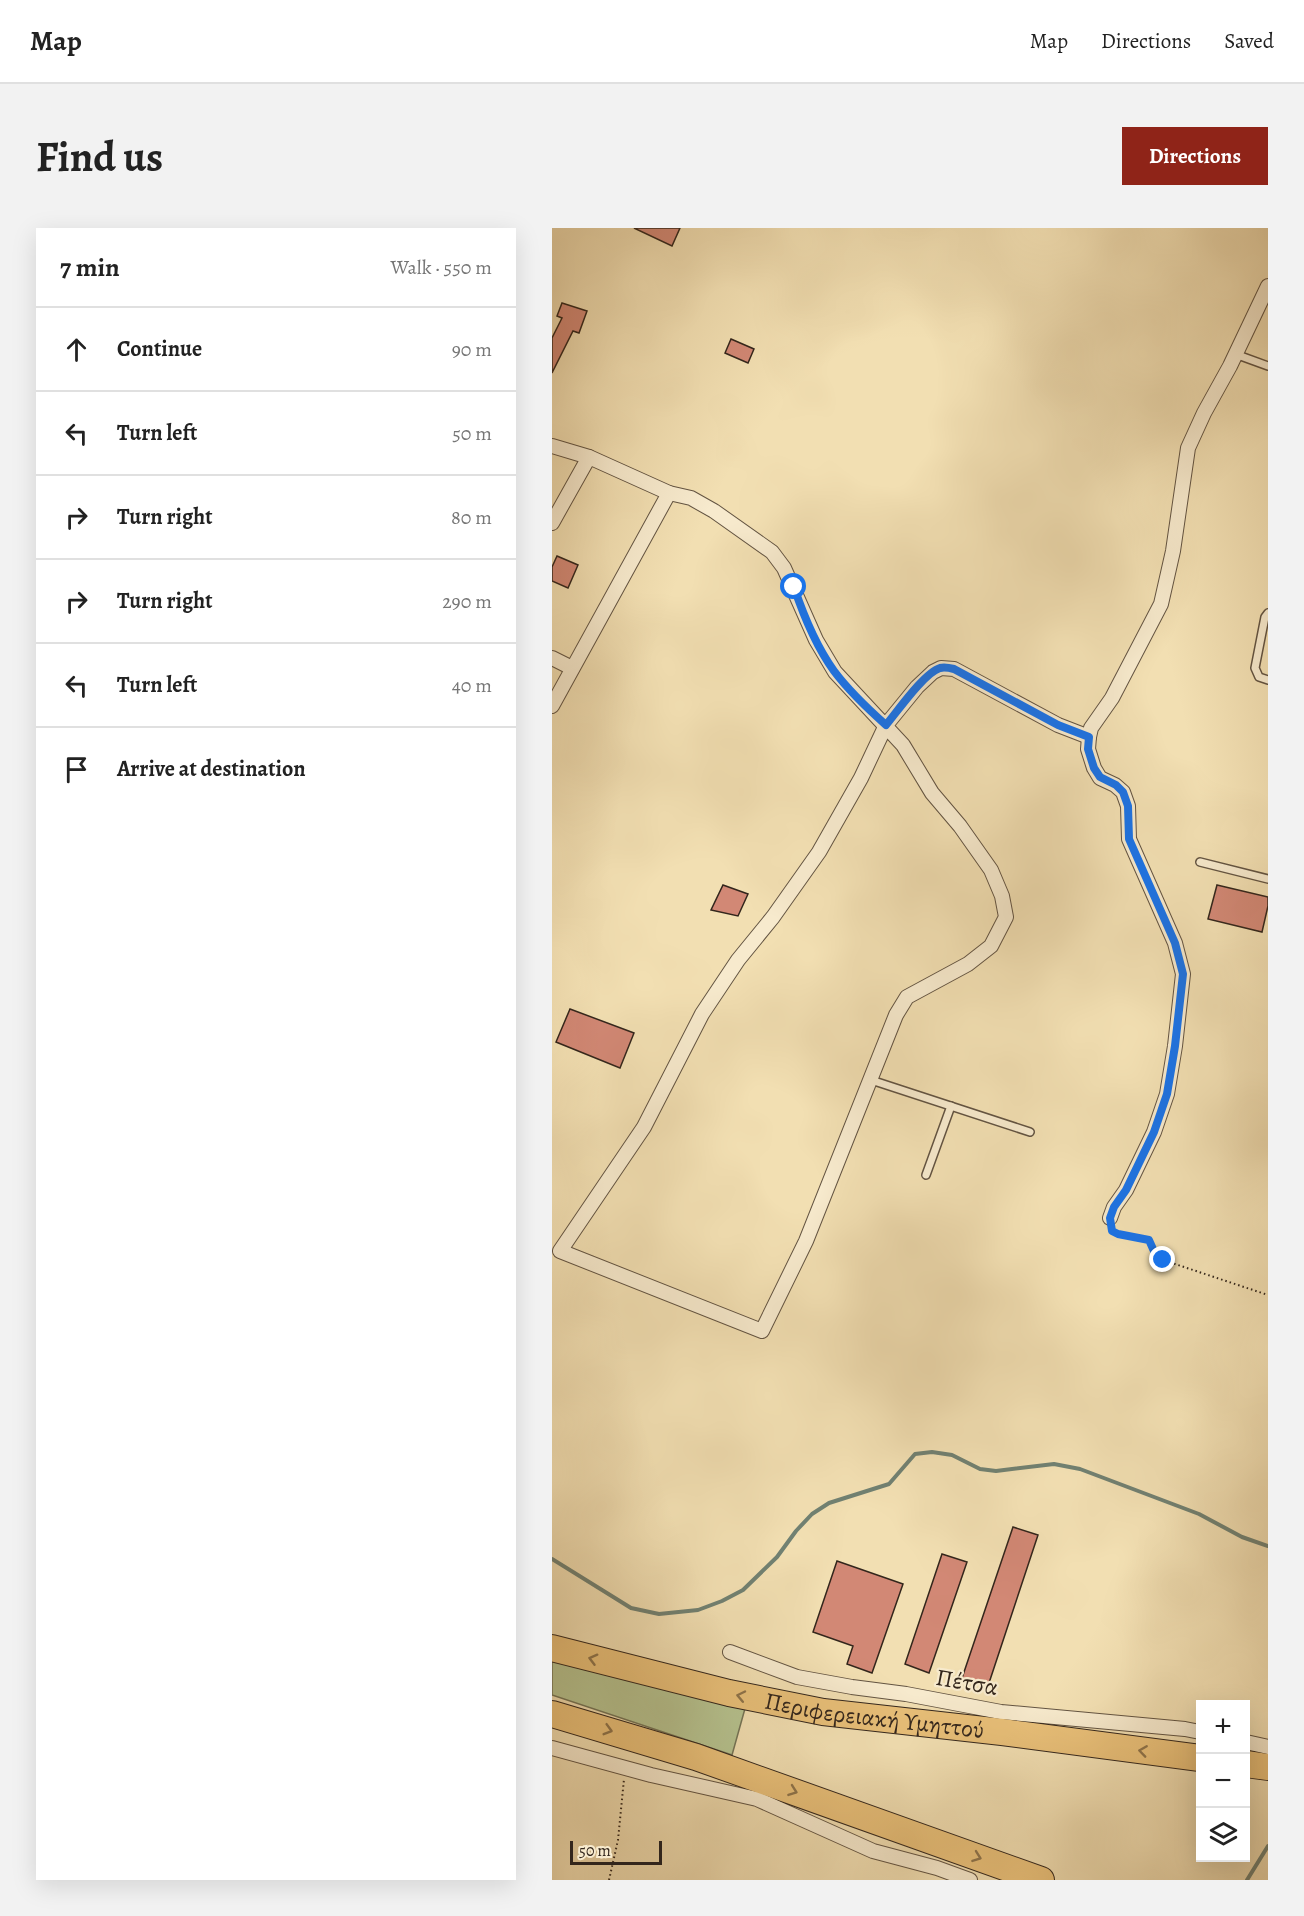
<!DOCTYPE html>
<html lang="en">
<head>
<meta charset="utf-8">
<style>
	:root { --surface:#fff; --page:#f2f2f2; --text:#222; --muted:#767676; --line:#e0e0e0; --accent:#8f2418 }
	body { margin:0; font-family:Alegreya,serif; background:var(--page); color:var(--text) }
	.controls { position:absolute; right:18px; bottom:18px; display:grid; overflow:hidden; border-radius:0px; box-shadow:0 6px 24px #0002 }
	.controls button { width:54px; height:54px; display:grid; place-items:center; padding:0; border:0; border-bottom:2px solid var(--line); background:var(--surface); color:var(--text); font:30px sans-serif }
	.scale { position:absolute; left:18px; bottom:15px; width:92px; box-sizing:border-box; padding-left:6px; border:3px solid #33261c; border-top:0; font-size:16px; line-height:21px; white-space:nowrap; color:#33261c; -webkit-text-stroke:4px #f7eacd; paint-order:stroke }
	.stop { position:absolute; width:18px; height:18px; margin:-14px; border:4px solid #1a73e8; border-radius:50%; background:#fff }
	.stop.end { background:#1a73e8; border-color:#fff; box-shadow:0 2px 6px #0008 }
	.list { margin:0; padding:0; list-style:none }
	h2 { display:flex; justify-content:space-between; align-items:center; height:78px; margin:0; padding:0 24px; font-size:26px }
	h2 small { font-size:20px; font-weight:400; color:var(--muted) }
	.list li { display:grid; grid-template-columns:39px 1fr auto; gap:18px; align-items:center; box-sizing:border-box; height:84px; padding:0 24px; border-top:2px solid var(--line) }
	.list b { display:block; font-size:22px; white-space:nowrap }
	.list em { font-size:20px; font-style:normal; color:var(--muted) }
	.icon { flex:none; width:33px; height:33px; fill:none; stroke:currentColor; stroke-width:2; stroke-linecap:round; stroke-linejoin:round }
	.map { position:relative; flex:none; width:716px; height:1652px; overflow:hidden; border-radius:0px }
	header { display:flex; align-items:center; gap:36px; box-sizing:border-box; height:84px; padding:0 30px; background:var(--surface); border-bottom:2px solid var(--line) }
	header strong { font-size:28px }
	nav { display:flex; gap:33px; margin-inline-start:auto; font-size:21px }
	.intro { display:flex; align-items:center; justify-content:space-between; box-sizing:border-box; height:144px; padding:0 36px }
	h1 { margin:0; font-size:42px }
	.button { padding:15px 27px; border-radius:0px; background:var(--accent); color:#fff; font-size:21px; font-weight:700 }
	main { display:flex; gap:36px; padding:0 36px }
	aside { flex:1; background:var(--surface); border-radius:0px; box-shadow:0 6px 24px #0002 }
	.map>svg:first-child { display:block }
	.green { fill:#b6c390; stroke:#747456; stroke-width:1.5 }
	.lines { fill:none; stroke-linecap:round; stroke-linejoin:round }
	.stream { stroke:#718172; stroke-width:4 }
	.building { fill:#d28875; stroke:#33261c; stroke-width:1.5 }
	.lane-casing { stroke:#635442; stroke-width:10 }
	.street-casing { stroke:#635442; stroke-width:16 }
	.highway-casing { stroke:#33261c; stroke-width:28 }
	.path { stroke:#33261c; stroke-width:2; stroke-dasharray:1.5 3; stroke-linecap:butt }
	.lane { stroke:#f7eacd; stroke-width:7 }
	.street { stroke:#f7eacd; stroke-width:14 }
	.highway { stroke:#e9c079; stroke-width:26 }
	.oneway { stroke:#8e734a }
	.route { stroke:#1a73e8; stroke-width:8 }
	.labels { text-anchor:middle; stroke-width:4.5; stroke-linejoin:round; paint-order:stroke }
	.street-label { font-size:24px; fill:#33261c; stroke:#f7eacd }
</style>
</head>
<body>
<header>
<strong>Map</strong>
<nav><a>Map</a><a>Directions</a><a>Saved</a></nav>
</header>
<div class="intro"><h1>Find us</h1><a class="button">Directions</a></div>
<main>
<aside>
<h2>7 min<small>Walk · 550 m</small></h2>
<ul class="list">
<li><svg class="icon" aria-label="ahead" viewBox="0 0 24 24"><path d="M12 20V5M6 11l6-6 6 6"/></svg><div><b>Continue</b></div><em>90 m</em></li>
<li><svg class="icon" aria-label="left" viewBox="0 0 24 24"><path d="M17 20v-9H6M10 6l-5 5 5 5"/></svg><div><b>Turn left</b></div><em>50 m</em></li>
<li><svg class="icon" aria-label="right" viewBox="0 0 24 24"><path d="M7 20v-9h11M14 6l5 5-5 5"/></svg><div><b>Turn right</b></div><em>80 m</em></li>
<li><svg class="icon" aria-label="right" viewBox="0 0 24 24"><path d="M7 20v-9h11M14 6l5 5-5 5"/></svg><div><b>Turn right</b></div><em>290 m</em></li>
<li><svg class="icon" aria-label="left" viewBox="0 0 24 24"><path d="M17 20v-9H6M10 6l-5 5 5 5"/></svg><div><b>Turn left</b></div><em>40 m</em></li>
<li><svg class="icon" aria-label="arrive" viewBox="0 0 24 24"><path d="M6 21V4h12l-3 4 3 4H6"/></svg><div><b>Arrive at destination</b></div></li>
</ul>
</aside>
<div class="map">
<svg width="716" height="1652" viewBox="0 0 716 1652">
	<rect width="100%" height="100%" fill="#f2dfb2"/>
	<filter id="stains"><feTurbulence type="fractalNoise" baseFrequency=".00333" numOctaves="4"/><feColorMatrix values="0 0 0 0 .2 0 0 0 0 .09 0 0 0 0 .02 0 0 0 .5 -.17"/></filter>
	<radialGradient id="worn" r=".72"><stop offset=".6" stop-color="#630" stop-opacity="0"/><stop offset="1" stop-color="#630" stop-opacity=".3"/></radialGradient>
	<path class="green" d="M0 1428 194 1477 180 1527 0 1467Z"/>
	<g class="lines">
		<g class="stream">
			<path d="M0 1331 79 1380 107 1386 146 1382 170 1373 191 1362 225 1329 244 1303 260 1286 277 1275 337 1256 363 1226 380 1224 400 1227 428 1241 444 1243 502 1236 528 1241 647 1286 690 1309 716 1318"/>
			<path d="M695 1652 716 1618"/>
		</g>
	</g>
	<g class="building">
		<path d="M82 0H128L120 18Z"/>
		<path d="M10 75 35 83 27 105 21 103 0 145V110L10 90 5 88Z"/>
		<path d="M179 111 202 121 196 135 173 125Z"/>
		<path d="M5 328 26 337 16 360 0 353V339Z"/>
		<path d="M171 657 196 666 186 688 159 682Z"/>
		<path d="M665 657 716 669V678L710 704 656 691Z"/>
		<path d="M18 781 82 805 68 840 4 814Z"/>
		<path d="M461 1299 486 1307 436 1458 410 1450Z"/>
		<path d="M390 1326 415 1334 377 1445 353 1436Z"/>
		<path d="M285 1333 351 1356 320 1445 295 1436 301 1418 261 1404Z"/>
	</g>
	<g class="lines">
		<g class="lane-casing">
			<g id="lane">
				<path d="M683 126 716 138"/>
				<path d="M716 385 713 389 703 440 707 449 716 452"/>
				<path d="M648 634 716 651"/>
				<path d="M319 852 478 904"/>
				<path d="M374 947 399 878"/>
			</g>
		</g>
		<g class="street-casing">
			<g id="street">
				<path d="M0 218 37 229 117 265 139 270 162 283 220 324 232 340 264 412 283 444 351 517 380 565 408 598 439 642 450 668 454 689 439 718 416 736 355 769 344 787 254 1013 210 1103 8 1023 92 899 150 786 186 732 221 689 267 624 309 550 334 497 365 459 381 444 389 440 402 441 506 497 537 509"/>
				<path d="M0 295 37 229"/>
				<path d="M0 430 20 440"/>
				<path d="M0 478 117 265"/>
				<path d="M558 990 562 979 574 962 602 904 615 866 623 818 631 746 623 715 577 611 576 578 571 564 563 557 548 550 542 540 536 521 537 509 539 500 560 470 609 376 621 323 636 220 652 185 678 138 716 58"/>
				<path d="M178 1424 245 1449 300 1459 354 1466 449 1484 633 1501 648 1504"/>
				<path d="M694 1514 716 1519"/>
				<path d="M0 1520 99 1547 205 1571 321 1623 385 1640 418 1652"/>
			</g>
		</g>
		<g class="highway-casing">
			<g id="highway">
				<path id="s1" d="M0 1420 177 1465 271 1484 450 1504 648 1530"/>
				<path d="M0 1486 144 1529 489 1652"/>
				<path d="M694 1536 716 1539"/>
			</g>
		</g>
		<g class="path">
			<path d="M560 1002 566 1006 597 1012 605 1030 716 1067"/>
			<path d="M57 1652 66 1612 72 1551"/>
		</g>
		<use href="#lane" class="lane"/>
		<use href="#street" class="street"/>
		<use href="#highway" class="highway"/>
	</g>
	<defs><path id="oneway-chevron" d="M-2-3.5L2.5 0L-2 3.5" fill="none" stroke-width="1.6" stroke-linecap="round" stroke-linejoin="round" transform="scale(1.5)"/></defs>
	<g class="oneway">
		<use href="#oneway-chevron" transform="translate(41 1431) rotate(-165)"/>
		<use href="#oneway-chevron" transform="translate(189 1468) rotate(-168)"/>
		<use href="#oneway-chevron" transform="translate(56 1502) rotate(16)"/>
		<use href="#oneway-chevron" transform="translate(591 1523) rotate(-172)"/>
		<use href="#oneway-chevron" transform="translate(241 1563) rotate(20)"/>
		<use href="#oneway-chevron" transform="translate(425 1629) rotate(20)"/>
	</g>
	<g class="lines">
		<path class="route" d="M242 359C252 389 264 418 282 443 297 463 316 481 334 497 345 484 372 445 388 440 392 439 398 440 402 441L506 497 537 509 536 521 542 540 548 549 564 557 571 564 576 578 577 611 623 715 631 746 623 818 615 866 602 904 574 962 562 979 558 990 560 1003 566 1006 597 1012 605 1030 611 1032"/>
	</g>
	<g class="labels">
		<g class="street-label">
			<text transform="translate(415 1454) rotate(10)" y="8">Πέτσα</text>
			<text dy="8" stroke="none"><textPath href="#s1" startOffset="330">Περιφερειακή Υμηττού</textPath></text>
		</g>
	</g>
	<rect width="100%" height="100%" filter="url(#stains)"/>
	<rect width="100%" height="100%" fill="url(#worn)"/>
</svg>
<div class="controls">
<button>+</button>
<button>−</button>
<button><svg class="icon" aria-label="layers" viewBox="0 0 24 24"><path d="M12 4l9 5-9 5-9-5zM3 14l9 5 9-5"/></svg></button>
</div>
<div class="scale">50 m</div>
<div class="stop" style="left:242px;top:359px"></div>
<div class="stop end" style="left:611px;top:1032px"></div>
</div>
</main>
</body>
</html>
